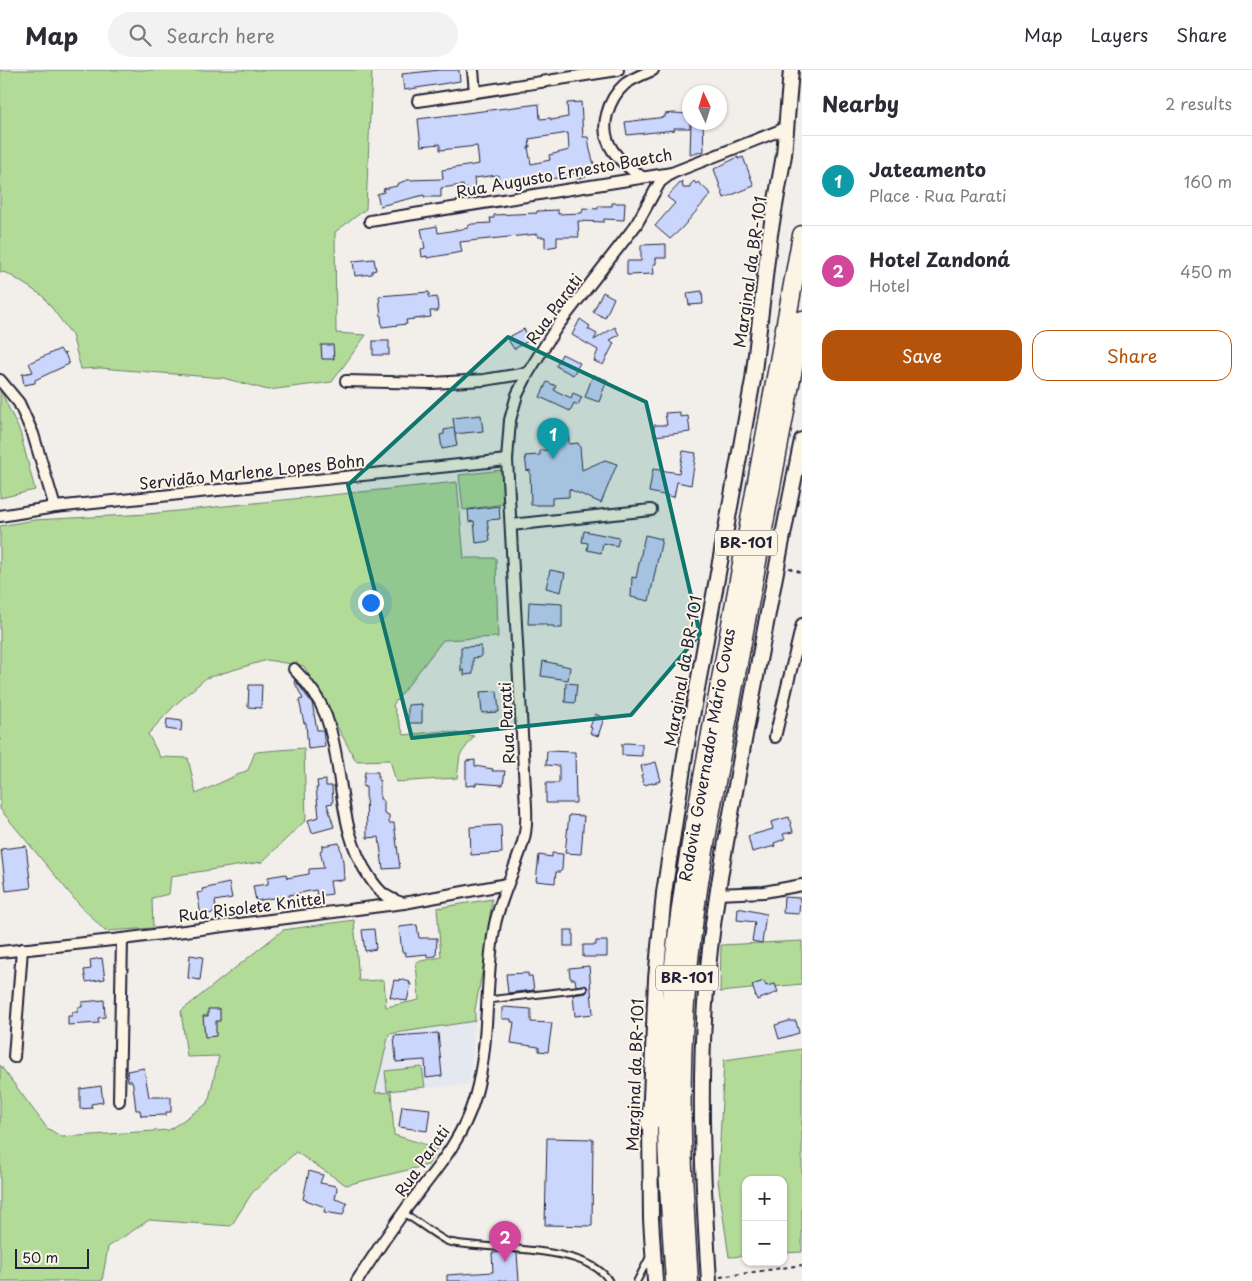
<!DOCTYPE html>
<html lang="en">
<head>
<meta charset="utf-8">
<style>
	:root { --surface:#fff; --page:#f2f2f3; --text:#2b2b33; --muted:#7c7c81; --line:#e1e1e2; --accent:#b45309 }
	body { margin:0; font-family:"Playpen Sans",sans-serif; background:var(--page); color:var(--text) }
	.controls { position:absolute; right:15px; bottom:15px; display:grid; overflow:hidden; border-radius:10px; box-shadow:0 1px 4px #0004 }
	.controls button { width:45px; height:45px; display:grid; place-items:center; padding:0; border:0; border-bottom:1px solid var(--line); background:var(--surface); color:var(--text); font:25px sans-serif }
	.compass { position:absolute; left:682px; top:15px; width:45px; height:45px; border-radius:50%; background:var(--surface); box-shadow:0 1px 4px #0004; rotate:356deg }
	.scale { position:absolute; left:15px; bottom:12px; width:74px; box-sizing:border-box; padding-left:5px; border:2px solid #22223b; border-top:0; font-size:14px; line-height:18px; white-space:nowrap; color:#22223b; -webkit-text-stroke:4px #fcf5e5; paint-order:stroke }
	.you { position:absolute; left:370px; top:532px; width:18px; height:18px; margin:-12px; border:4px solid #fff; border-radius:50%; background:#1a73e8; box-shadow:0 0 0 8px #1a73e833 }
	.badge { display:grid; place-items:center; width:32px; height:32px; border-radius:50%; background:var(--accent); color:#fff; font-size:16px; font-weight:700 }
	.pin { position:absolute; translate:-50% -41px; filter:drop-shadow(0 1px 2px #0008) }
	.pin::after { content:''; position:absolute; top:26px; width:18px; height:15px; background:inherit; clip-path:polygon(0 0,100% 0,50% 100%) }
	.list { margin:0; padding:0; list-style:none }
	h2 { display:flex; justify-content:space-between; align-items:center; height:65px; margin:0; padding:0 20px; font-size:21px }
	h2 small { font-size:16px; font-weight:400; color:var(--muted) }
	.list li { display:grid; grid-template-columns:32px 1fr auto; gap:15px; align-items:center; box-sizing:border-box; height:90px; padding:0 20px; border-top:1px solid var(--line) }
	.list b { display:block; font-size:19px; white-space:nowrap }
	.list p { margin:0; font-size:16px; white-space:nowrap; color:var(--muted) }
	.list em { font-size:16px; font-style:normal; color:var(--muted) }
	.actions { display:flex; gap:10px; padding:15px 20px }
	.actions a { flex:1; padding:11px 0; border:1px solid var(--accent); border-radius:15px; text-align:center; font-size:18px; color:var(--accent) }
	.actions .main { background:var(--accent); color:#fff }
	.icon { flex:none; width:28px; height:28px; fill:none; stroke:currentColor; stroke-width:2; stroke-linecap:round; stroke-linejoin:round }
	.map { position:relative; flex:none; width:802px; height:1211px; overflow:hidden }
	header { display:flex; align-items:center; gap:30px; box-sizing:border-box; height:70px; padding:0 25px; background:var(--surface); border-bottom:1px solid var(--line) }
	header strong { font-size:24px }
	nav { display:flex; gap:28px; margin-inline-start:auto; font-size:18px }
	.search { width:350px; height:45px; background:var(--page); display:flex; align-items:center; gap:12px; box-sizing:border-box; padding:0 18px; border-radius:28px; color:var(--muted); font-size:19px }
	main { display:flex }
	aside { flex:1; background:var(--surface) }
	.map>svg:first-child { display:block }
	.built { fill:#e6e8f0 }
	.green { fill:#b3db98; stroke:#6a7e6a }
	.building { fill:#cbd6fd; stroke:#22223b; fill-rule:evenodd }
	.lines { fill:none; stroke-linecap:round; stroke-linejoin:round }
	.lane-casing { stroke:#22223b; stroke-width:9 }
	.street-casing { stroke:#22223b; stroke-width:14 }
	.secondary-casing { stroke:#22223b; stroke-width:18 }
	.highway-casing { stroke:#22223b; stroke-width:21 }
	.path { stroke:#22223b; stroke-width:2; stroke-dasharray:4 4; stroke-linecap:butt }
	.lane { stroke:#fcf5e5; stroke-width:5 }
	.street { stroke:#fcf5e5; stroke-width:10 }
	.secondary { stroke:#fcf5e5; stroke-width:14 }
	.highway { stroke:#fcf5e5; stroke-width:18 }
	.marked { fill:#0f766e; fill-opacity:0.2; stroke:#0f766e; stroke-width:4; stroke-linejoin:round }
	.labels { text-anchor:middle; stroke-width:4; stroke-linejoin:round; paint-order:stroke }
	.shield { fill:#fcf5e5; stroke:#63616e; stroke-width:1 }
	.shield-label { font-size:15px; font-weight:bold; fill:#22223b }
	.street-label { font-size:16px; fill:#22223b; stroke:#fcf5e5 }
</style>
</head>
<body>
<header>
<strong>Map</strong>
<div class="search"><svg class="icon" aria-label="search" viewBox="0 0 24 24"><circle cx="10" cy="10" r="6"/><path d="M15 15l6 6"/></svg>Search here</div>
<nav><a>Map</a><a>Layers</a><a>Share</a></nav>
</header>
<main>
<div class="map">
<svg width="802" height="1211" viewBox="0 0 802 1211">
	<rect width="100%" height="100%" fill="#f2efea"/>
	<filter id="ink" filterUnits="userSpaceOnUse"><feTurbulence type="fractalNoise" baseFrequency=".02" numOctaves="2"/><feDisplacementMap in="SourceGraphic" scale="10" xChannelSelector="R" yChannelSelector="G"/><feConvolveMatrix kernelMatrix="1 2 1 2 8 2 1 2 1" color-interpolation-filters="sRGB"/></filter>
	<g filter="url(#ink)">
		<path class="built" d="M475 951 470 1014 375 1024 389 963Z"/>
		<g class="green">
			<path d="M0 0H372L366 139 335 162 336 263 366 265 332 312 268 320 223 308 100 298 81 299 72 265 43 226 7 203 0 202Z"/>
			<path d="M0 319 20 362 35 420 0 428Z"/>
			<path d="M502 400 503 434 463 440 459 405Z"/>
			<path d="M457 412 464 488H496L498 567 443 570 393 635 404 665 443 661 474 666 460 685 457 708 396 712 390 690 356 691 304 596 267 590 206 608 176 634 148 664 160 687 188 688 196 724 248 700 255 682 304 678 306 750 262 792 171 806 169 824 152 828 153 858 105 861 77 832 0 739V456L34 450 148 444Z"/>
			<path d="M492 829 486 882 475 939V951L389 964 375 1023 391 1022 394 1065 437 1078 428 1095 346 1115 296 1082 252 1123 231 1156 149 1150 108 1177 102 1211H0V995L47 1058 62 1067 169 1060 208 1033 219 986 187 987 181 941 283 860 354 850 359 911 384 910 386 937 419 930 416 892 441 887 437 838Z"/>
			<path d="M802 871V914L720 922 721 875Z"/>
			<path d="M802 979V1182L783 1183V1110H746V1186L729 1187 718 1111 724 990Z"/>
			<path d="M422 997 425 1017 387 1021 385 1001Z"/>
		</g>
		<g class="building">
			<path d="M440 0H459L460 11 404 20 402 4Z"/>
			<path d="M581 32 583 67H588L590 80 595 98 584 101 586 106 577 109 575 103 557 108 499 115 498 105 474 108 475 118 464 119 463 115 441 118V127H424V125L380 136 377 124 384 122 383 119 397 116V114L407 110 443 109 442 100 479 94 477 76 440 80V74L421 76 418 49 539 34 540 49 551 48V50L568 47 567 33ZM568 63 569 80 549 85 550 90 531 94 528 77H530L529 69Z"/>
			<path d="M673 43 690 44V58H674L675 60 627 65 625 52 665 47V44Z"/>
			<path d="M691 52H703L704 81 690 85Z"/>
			<path d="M738 87V89L743 87 754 116 724 128 714 99Z"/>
			<path d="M682 111 683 118H690V115L694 111 696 114 698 112 711 124 681 159 670 169 655 156 675 133 667 127Z"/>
			<path d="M612 133H625L624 150 604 149V152L578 151 579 167H557V176L545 178V167H538V164L460 172 462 182 427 188V186L422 187 421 179 425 178 421 159 437 156 438 163 468 158V156L472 154 491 153 490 148H494V145L537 143V141L558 140V144L582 143 583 138 598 139V136H612Z"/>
			<path d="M666 174V188H656V194H653L654 204 627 205V191H641V175Z"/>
			<path d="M374 189 376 200 372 201V204L355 206 353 191Z"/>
			<path d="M702 221 703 234 689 235 687 223Z"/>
			<path d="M429 222V228L437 227 438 241H430L431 247 406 250 407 254 382 257 379 226Z"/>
			<path d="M603 222 614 228 605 248 593 242Z"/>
			<path d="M580 249 590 256 588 259 597 264 594 270 615 257 619 265 610 270 614 273 603 295 594 291 598 280 572 265Z"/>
			<path d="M524 259 530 270 514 279 507 268Z"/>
			<rect x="373" y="271" width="16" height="14"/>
			<path d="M321 275H333L334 289H322Z"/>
			<path d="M60 279 63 284 65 283 69 294 35 310V313L24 315 22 304 33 302 29 293Z"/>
			<path d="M562 284 580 293 573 305 556 296Z"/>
			<path d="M593 305 607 310 599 332 585 327Z"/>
			<path d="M547 312 556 316 554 320 571 328 573 323 582 327 578 335 574 333 570 341 540 327Z"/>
			<path d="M680 342V347L688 346 690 362 654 366V355H667L665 343Z"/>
			<path d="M481 345 483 361 455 364 453 348Z"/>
			<path d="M561 351V359H568L569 374 578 373 580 377 582 400 605 390 617 394 601 433 569 419V427L552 428V435H531L530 400 527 401 525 386 540 385V380H547L545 352Z"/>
			<path d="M454 358 457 376 442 379 440 365 444 364V360Z"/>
			<path d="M683 381 696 383 691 415 677 412 674 427 649 422 653 399 679 403Z"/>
			<path d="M499 436 500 449 487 450 490 471 476 473 474 451 469 452 468 440Z"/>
			<path d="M584 461 619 468 617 476 603 473 601 483 587 480 588 473 582 472Z"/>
			<path d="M645 465 662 469 649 531 631 527 632 507 636 508Z"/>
			<path d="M550 500 565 503 561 522 546 518Z"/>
			<path d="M529 532 562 534V558H554V556H546V554H528Z"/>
			<path d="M481 576V587L473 588V604L464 605V600L461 601V577Z"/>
			<path d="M543 591 570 597 568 610 541 606Z"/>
			<path d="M295 610 312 633 317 660H323L325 677 308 679 306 653H304L299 630 303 629 294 611Z"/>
			<path d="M566 613 577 614 575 633 565 632Z"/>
			<path d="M249 615H262L261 638 248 637Z"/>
			<path d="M497 621 499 642 482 643 480 622Z"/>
			<path d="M422 634V653H408V635Z"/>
			<path d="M595 644 604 648 598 666 590 663 592 658 590 657Z"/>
			<path d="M167 649 182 651 181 661 166 659Z"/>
			<path d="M626 673 642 674V686L622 685V674Z"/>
			<path d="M547 681 575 682 576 733H546V713H559V696L546 695Z"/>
			<path d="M475 690V696L493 699 492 701H505L503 715 476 713V715L466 716V691Z"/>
			<path d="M656 692 661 711 644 715 641 705 643 704 641 696Z"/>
			<path d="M365 702H378V710H380V729L384 731V743L389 745V753H394L400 798 383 799 379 767 367 768 366 717H363Z"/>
			<path d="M326 710V716H332L333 733 327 734 334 757 312 763 308 750 319 747 316 718H318L317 711Z"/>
			<path d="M569 745 584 746 581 784 565 783Z"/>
			<path d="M789 747 793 762 783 764 785 769 774 773 775 776 752 782 748 766 773 759 771 752Z"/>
			<path d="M501 755 502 783 471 785 470 757Z"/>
			<path d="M339 773 343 791 344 810 330 811 332 824 317 826 316 820 289 825V828L279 830V827L256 831 253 816 268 814V807L286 804 287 808 309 804V799L324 798 320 781 322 780V776Z"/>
			<path d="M26 776 31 818 6 821 1 779Z"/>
			<path d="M552 783 563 784 562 800 560 802H556L555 813 536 811 539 785 552 787Z"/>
			<path d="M229 813 232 828 215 831 216 837H214V843L201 845 197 823 203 822 202 819Z"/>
			<path d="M784 827 800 828 799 844 783 843Z"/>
			<path d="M738 838 766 844 762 873 752 871 755 852 737 850Z"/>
			<path d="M417 855 419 868H437L436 886 427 887V884L406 886 405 882H402L399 857Z"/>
			<path d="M374 859 376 879 365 881 362 860Z"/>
			<rect x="564" y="860" width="9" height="16"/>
			<path d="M596 871H607V887H583V875H596Z"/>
			<path d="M190 885 203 887 200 910 188 908Z"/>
			<path d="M102 888 105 909 86 912 84 900 91 899 90 890Z"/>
			<path d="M589 896 593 944 575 946 573 925 586 923 588 918 585 915 576 916 575 909H571L570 907 569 898Z"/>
			<path d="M528 903V906H532L534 920 508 923 506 904Z"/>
			<path d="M399 909 410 912 409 914H411L407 931 390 927 394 910 399 911Z"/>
			<path d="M764 911 766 916 775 914 778 922 757 930 752 915Z"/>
			<path d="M104 930 105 947 98 948 99 953 68 955V946H72V942H78V937H82V932Z"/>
			<path d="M504 937 531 939V952L552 953 548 982 539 981V977L511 973 514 952H511V949H502V938Z"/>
			<path d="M208 939H220V951H216V966L205 967 203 946H208Z"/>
			<path d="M789 951H796L799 963 779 969 775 955Z"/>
			<path d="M438 963 442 1006 426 1008 425 990 396 992 394 966Z"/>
			<path d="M144 998 149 1027H171V1042H166V1045L141 1046 140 1040H136L133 1015 132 1011H128L127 1001Z"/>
			<path d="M101 1016 103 1032 91 1034 92 1038 80 1039V1019Z"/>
			<path d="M402 1036 430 1039 427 1061 399 1057Z"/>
			<path d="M547 1068 593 1069 592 1156 545 1155Z"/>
			<path d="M309 1101 323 1105 320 1113 336 1116 337 1118 335 1129 347 1133 343 1145 324 1142 325 1137 303 1129Z"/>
			<path d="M510 1182 517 1183 519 1211H447V1205L493 1202 492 1183Z"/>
		</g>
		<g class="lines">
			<g class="lane-casing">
				<g id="lane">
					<path d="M488 930 584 919"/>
					<path d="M403 1143C415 1149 439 1169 449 1172 485 1180 589 1174 609 1211"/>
					<path d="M637 1211 649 1188"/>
				</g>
			</g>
			<g class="street-casing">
				<g id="street">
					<path d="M473 0 475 22"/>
					<path d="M418 31 618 0"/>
					<path d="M642 107C619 92 599 73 607 44 610 32 616 22 625 14 633 8 644 4 653 0"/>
					<path d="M370 151 672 103 786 58"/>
					<path d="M0 310 19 333 33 364 55 437"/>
					<path d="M346 311 432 313 484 310 528 303"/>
					<path d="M0 446 55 437 507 390"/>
					<path d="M511 455 651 440"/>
					<path d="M294 599C308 613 319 627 326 646 345 700 337 760 370 808 374 814 379 821 385 825 390 829 397 831 402 833"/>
					<path d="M775 667 802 554"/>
					<path d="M717 824 764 822 802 815"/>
					<path d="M0 882 122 869 404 833 507 814"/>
					<path d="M14 987 22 879"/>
					<path d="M119 1031 122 869"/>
					<path d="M357 1211C373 1186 390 1161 408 1136 434 1102 463 1069 475 1027 491 971 484 911 495 854 501 826 515 800 523 772 528 755 526 737 525 719L507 390 510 350 517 325 528 303 556 258 636 155 660 112 672 103"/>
				</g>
			</g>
			<g class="secondary-casing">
				<g id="secondary">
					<path d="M655 1211 651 1149 650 1052 656 909 664 823 685 685 753 310 770 164 784 85 791 0"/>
					<path d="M709 1211C703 1114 698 1018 706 921 712 839 729 758 743 676 762 574 781 472 802 370"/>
				</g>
			</g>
			<g class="highway-casing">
				<g id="highway">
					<path d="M650 1052 659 1008"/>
					<path d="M675 1211C670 1138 665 1064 667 991 670 916 679 842 692 768L802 165"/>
					<path d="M689 1211C683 1118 678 1026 685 933 693 827 714 723 733 620 756 496 780 373 802 250"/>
				</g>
			</g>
			<g class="path">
				<path d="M789 498 802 503"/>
				<path d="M720 1207 802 1195"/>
			</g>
			<use href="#lane" class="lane"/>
			<use href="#street" class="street"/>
			<use href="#secondary" class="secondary"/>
			<use href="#highway" class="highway"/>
		</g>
	</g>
	<path class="marked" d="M508 267 646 332 700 564 631 645 412 668 348 415Z"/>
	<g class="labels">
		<g class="shield">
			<rect x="715" y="460.5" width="62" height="25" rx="4"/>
			<rect x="656" y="895.5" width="62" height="25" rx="4"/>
		</g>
		<g class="shield-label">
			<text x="746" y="478">BR-101</text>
			<text x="687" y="913">BR-101</text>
		</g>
		<g class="street-label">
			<text transform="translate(564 103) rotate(-10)" y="6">Rua Augusto Ernesto Baetch</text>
			<text transform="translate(750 202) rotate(-82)" y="6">Marginal da BR-101</text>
			<text transform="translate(554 239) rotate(-54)" y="6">Rua Parati</text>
			<text transform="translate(252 402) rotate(-6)" y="6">Servidão Marlene Lopes Bohn</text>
			<text transform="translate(683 601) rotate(-80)" y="6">Marginal da BR-101</text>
			<text transform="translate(507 653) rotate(-93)" y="6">Rua Parati</text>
			<text transform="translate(707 685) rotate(-80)" y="6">Rodovia Governador Mário Covas</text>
			<text transform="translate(252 837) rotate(-7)" y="6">Rua Risolete Knittel</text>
			<text transform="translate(635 1005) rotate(-88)" y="6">Marginal da BR-101</text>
			<text transform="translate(422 1091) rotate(-55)" y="6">Rua Parati</text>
		</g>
	</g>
</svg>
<div class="controls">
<button>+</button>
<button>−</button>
</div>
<svg class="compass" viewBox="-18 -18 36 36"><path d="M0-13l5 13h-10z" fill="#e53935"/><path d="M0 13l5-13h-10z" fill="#7c7c81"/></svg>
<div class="scale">50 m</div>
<div class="you"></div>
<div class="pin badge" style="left:553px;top:389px;background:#0f9aa8">1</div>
<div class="pin badge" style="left:505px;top:1192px;background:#d1479c">2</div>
</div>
<aside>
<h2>Nearby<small>2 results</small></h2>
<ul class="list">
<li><span class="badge" style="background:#0f9aa8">1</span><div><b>Jateamento</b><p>Place · Rua Parati</p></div><em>160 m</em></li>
<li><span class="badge" style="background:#d1479c">2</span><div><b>Hotel Zandoná</b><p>Hotel</p></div><em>450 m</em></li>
</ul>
<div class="actions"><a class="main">Save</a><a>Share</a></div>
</aside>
</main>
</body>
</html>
